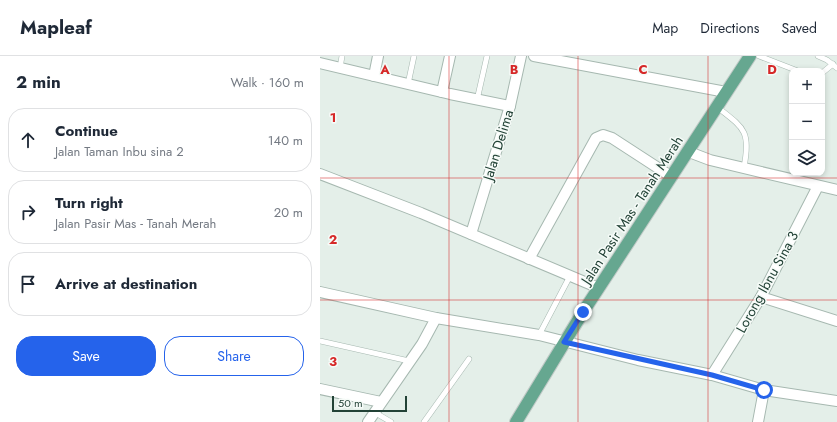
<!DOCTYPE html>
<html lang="en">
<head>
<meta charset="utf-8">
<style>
	:root { --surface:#fff; --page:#f2f2f3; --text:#1f2937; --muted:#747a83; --line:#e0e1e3; --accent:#2563eb }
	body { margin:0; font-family:Jost,sans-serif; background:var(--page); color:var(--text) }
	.controls { position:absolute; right:12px; top:12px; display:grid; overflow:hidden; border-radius:8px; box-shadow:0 2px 6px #0003 }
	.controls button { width:36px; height:36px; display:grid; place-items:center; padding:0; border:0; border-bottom:1px solid var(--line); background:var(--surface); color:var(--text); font:20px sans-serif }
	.scale { position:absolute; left:12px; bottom:10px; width:75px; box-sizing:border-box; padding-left:4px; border:2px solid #224236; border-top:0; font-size:11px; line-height:14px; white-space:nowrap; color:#224236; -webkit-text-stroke:3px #f6fbf8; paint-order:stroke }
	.stop { position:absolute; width:12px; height:12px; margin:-9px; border:3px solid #2563eb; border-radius:50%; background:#fff }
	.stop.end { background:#2563eb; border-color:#fff; box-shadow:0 1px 4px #0008 }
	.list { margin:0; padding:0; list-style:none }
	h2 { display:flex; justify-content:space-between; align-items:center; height:52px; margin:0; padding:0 16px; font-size:17px }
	h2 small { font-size:13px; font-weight:400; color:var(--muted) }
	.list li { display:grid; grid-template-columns:26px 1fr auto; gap:12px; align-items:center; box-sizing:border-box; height:64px; margin:0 8px 8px; padding:0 8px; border:1px solid var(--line); border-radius:16px }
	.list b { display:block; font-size:15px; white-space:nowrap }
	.list p { margin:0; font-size:13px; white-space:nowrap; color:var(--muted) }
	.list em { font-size:13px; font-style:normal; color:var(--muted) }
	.actions { display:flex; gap:8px; padding:12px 16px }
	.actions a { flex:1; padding:9px 0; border:1px solid var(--accent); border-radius:16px; text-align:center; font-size:14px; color:var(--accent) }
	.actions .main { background:var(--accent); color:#fff }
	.icon { flex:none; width:22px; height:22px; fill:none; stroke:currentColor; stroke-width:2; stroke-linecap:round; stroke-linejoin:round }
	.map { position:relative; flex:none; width:517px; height:366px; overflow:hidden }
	header { display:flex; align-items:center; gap:24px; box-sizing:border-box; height:56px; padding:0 20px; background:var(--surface); border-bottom:1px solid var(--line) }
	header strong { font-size:19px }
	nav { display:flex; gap:22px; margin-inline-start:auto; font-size:14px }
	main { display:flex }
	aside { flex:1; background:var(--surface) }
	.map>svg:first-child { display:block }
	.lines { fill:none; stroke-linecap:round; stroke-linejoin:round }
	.lane-casing { stroke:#a6b8b0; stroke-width:6 }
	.street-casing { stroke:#a6b8b0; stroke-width:12 }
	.primary-casing { stroke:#c1cac7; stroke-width:14 }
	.lane { stroke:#fff; stroke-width:5 }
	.street { stroke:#fff; stroke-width:10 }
	.primary { stroke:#66a790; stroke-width:12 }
	.route { stroke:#2563eb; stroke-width:5 }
	.grid { fill:none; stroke:#d62828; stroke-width:1; stroke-opacity:0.55 }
	.labels { text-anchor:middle; stroke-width:3; stroke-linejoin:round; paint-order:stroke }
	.street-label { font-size:14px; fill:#224236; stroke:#f6fbf8 }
	.grid-label { font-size:13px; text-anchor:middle; font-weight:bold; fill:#d62828; stroke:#f6fbf8; stroke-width:3; stroke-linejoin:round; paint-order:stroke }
</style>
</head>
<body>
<header>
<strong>Mapleaf</strong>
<nav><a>Map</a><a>Directions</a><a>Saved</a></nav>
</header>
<main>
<aside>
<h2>2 min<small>Walk · 160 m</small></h2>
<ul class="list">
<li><svg class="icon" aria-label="ahead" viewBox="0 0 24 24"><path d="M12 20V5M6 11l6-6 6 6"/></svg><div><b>Continue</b><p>Jalan Taman Inbu sina 2</p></div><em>140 m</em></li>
<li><svg class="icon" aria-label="right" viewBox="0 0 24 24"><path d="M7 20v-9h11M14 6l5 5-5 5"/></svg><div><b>Turn right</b><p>Jalan Pasir Mas - Tanah Merah</p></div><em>20 m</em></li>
<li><svg class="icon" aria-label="arrive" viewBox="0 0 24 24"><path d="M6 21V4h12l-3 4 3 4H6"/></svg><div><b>Arrive at destination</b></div></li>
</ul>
<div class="actions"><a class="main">Save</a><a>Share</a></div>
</aside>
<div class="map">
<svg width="517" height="366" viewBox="0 0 517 366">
	<rect width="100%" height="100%" fill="#e4efe9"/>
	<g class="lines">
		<g class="lane-casing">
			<g id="lane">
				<path d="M439 0 478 15"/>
				<path d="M498 0 507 4 517 12"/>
				<path d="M20 12 22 0"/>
				<path d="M502 17 513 8"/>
				<path d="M88 28 94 0"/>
				<path d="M157 44 167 0"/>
				<path d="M397 51C424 72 431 75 424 111"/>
				<path d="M219 279 250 220"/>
				<path d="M0 285 89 305"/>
				<path d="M54 356 71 366"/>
				<path d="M104 366 149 303"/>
			</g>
		</g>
		<g class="street-casing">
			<g id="street">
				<path d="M214 0 406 36"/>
				<path d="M0 7 130 38 190 50"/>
				<path d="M54 20 58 0"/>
				<path d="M122 36 130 0"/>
				<path d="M369 96 390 104 517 134"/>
				<path d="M0 118 101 157 279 232"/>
				<path d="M151 178 190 50 201 0"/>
				<path d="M209 203 276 82 283 79 292 82 352 121"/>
				<path d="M0 236 116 262 219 279 318 304 392 319 444 334 517 345"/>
				<path d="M441 241 517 265"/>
				<path d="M392 319 441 241 498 130"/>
				<path d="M0 333 61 346"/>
				<path d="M48 366 102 288 116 262"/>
				<path d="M438 366 444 334"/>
			</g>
		</g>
		<g class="primary-casing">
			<path id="primary" d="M196 366 263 256 430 0"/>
		</g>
		<use href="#lane" class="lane"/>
		<use href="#street" class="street"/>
		<use href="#primary" class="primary"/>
	</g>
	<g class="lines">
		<path class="route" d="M263 256 244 286 392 319 444 334"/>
	</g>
	<path class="grid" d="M129 0V366M258 0V366M388 0V366M0 122H517M0 244H517"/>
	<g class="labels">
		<g class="street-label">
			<text transform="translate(178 89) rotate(-73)" y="5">Jalan Delima</text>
			<text transform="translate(312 154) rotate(-57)" y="5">Jalan Pasir Mas - Tanah Merah</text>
			<text transform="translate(447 226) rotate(-61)" y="5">Lorong Ibnu Sina 3</text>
		</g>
	</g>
	<g class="grid-label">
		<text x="65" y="18">A</text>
		<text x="194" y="18">B</text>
		<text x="323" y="18">C</text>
		<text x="452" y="18">D</text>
		<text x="13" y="66">1</text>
		<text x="13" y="188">2</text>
		<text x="13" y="310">3</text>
	</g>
</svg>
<div class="controls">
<button>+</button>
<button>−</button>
<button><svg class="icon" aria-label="layers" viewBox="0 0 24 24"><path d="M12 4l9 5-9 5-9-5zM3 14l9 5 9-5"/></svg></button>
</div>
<div class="scale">50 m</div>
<div class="stop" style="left:444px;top:334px"></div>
<div class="stop end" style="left:263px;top:256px"></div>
</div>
</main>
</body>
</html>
